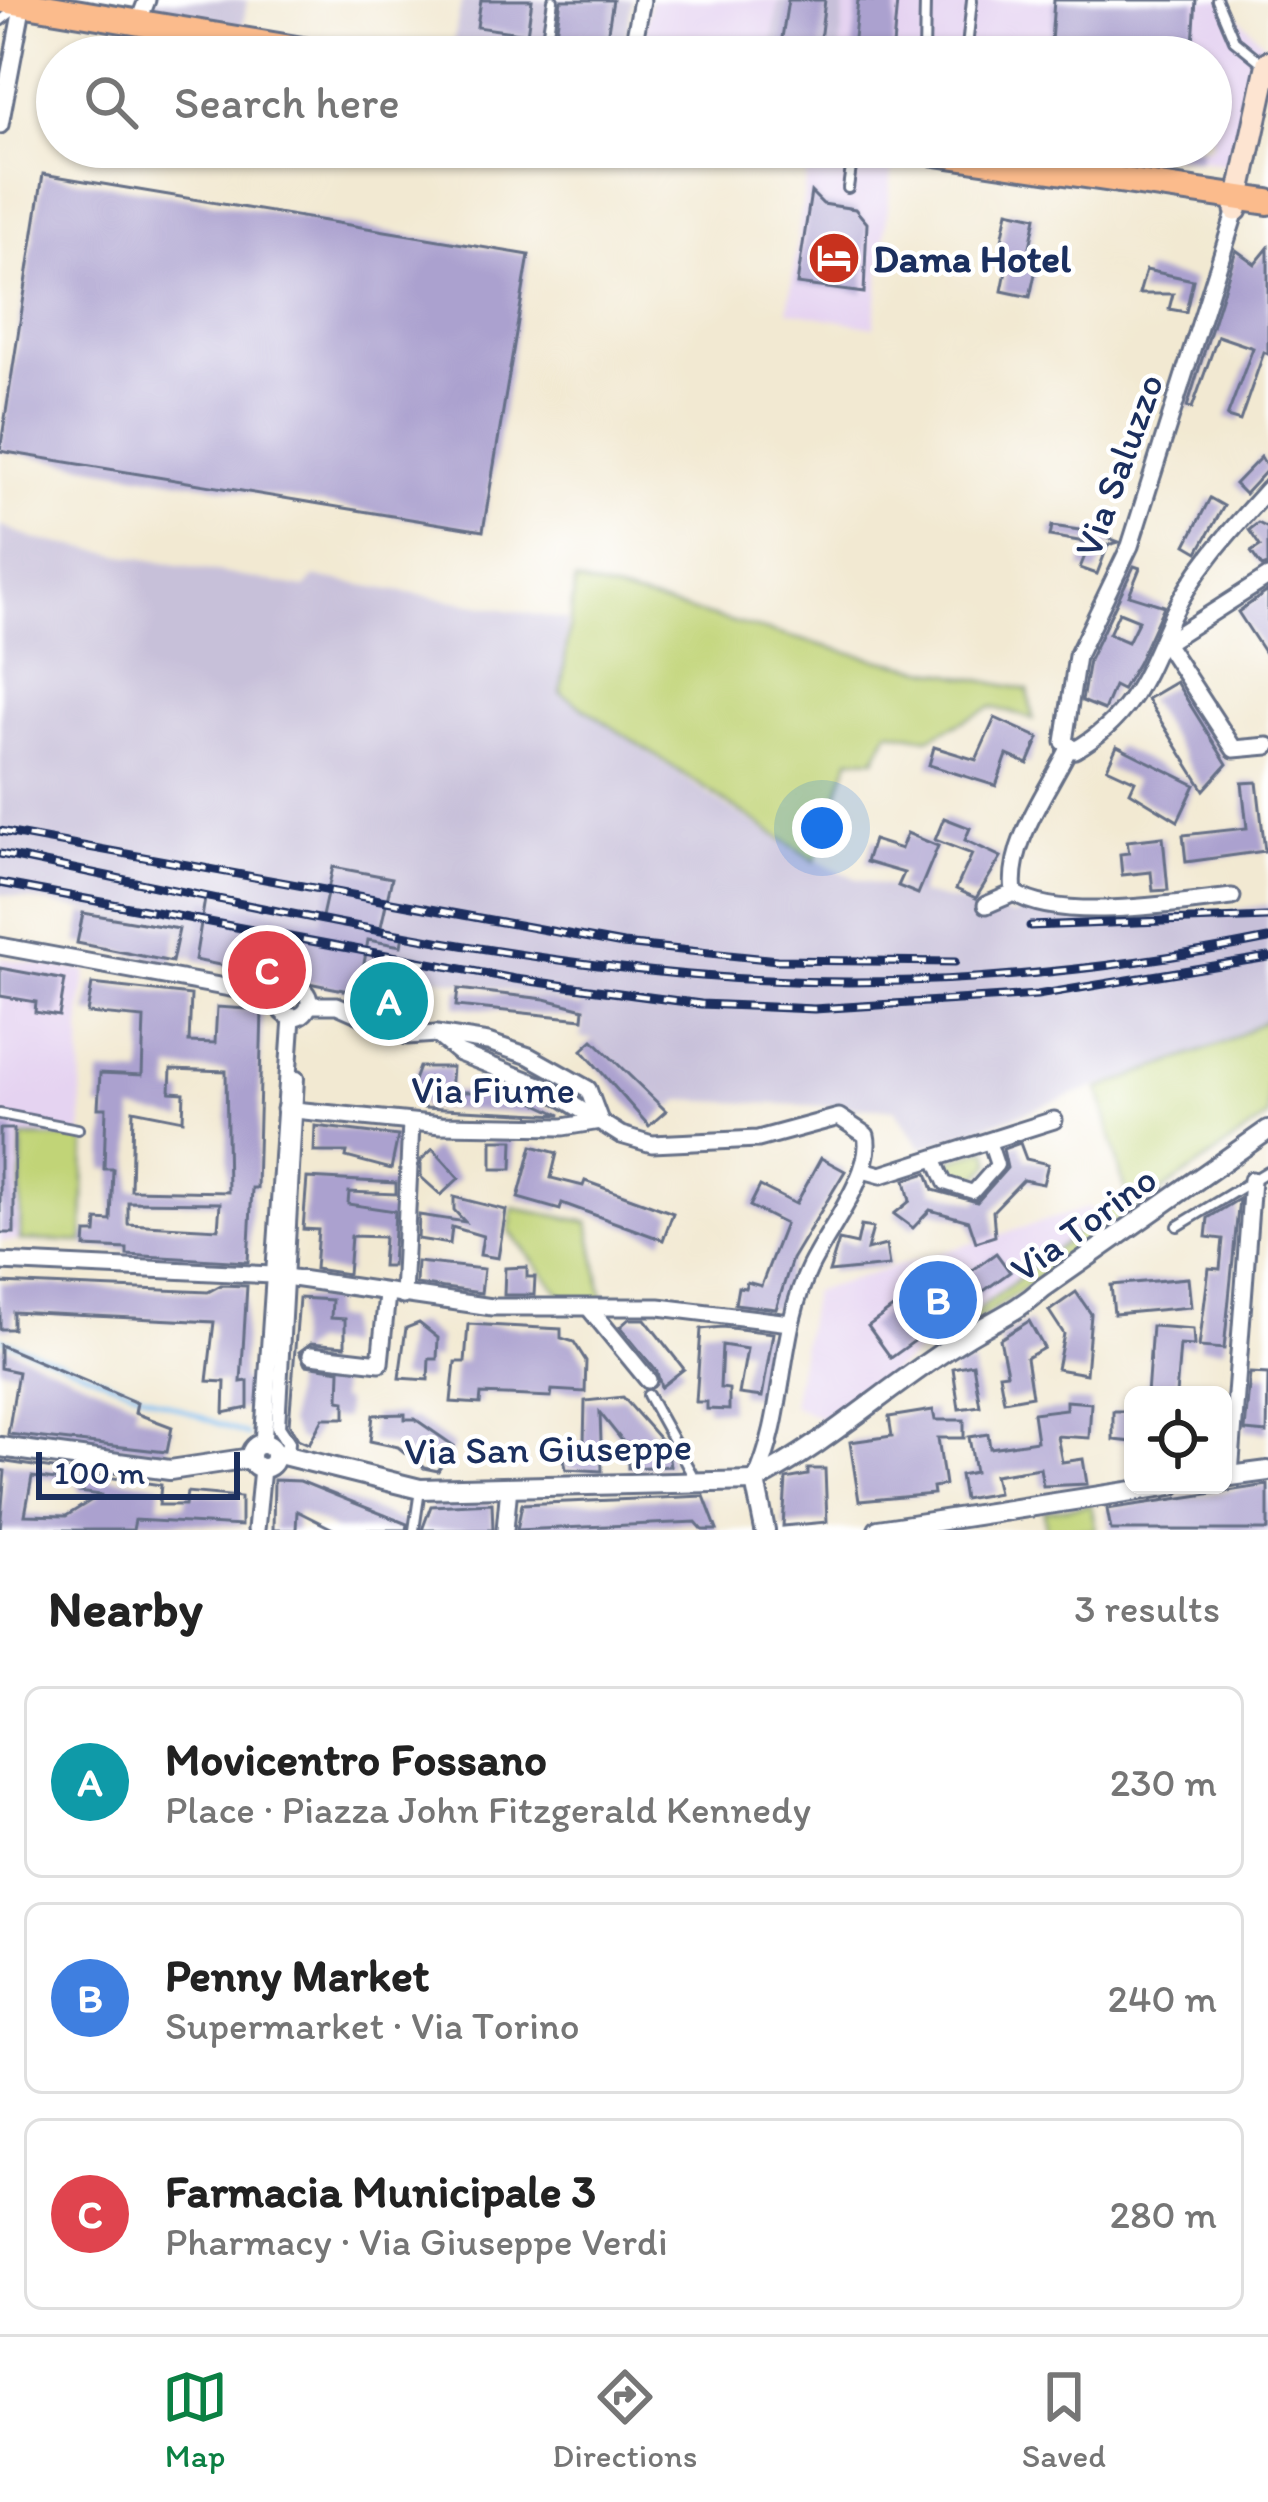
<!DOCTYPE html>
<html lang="en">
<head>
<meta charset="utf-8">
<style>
	:root { --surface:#fff; --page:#f6f6f6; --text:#222; --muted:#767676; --line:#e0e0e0; --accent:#0b8043 }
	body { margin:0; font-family:Itim,sans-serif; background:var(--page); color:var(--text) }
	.controls { position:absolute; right:36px; bottom:36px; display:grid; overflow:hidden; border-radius:18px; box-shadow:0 3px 9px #0004 }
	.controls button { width:108px; height:108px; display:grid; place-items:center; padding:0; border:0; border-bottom:3px solid var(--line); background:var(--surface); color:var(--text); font:60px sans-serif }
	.scale { position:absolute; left:36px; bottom:30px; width:204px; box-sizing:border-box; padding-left:12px; border:6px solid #1b2f5e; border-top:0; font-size:33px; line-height:42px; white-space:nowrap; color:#1b2f5e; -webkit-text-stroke:9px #fff; paint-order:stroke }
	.you { position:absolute; left:822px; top:828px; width:42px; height:42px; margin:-30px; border:9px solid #fff; border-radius:50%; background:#1a73e8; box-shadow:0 0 0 18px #1a73e833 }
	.badge { display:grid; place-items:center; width:78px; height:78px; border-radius:50%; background:var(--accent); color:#fff; font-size:39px; font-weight:700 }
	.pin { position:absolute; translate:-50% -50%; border:6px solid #fff; box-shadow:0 3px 12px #0006 }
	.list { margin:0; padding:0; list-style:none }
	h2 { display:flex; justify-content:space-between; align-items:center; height:156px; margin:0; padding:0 48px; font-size:51px }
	h2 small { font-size:39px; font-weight:400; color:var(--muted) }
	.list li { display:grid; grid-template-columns:78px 1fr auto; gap:36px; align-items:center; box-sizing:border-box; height:192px; margin:0 24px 24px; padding:0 24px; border:3px solid var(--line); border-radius:18px }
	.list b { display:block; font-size:45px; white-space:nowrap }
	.list p { margin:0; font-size:39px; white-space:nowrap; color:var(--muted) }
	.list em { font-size:39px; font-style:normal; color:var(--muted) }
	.icon { flex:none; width:66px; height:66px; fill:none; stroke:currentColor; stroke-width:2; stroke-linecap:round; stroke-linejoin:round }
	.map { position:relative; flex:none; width:1268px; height:1530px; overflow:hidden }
	.search { position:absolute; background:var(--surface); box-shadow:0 3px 9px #0004; left:36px; right:36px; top:36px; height:132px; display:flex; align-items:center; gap:30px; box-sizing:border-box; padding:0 42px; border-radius:66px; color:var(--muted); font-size:45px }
	.sheet { height:804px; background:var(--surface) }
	nav { display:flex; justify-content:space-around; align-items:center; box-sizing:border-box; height:168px; border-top:3px solid var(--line); background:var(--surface); font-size:33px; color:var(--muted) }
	nav a { display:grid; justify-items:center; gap:6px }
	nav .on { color:var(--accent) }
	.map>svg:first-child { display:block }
	.built { fill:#e5d3f1 }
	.industrial { fill:#c7c0d9 }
	.green { fill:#c1d477; stroke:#6e826a; stroke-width:3 }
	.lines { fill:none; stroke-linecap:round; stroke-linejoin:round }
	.stream { stroke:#7dbdf1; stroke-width:4.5 }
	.building { fill:#aba1cf; fill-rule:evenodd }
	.service-casing { stroke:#667087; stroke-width:14 }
	.pedestrian-casing { stroke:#667087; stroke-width:18 }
	.minor-casing { stroke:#667087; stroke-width:21 }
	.tertiary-casing { stroke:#667087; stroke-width:24 }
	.secondary-casing { stroke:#667087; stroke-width:27 }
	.primary-casing { stroke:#667087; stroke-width:30 }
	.service { stroke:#fff; stroke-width:8 }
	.pedestrian { stroke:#fff; stroke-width:12 }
	.minor { stroke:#fff; stroke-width:15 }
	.tertiary { stroke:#fff; stroke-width:18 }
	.secondary { stroke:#fde4d1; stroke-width:21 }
	.primary { stroke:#fbbb8c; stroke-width:24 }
	.rail-casing { stroke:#1b2f5e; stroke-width:9 }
	.rail { stroke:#fff; stroke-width:4.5; stroke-dasharray:14; stroke-linecap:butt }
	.labels { text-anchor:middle; stroke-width:9; stroke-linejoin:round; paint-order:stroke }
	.poi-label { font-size:39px; font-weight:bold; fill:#1b2f5e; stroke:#fff; text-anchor:start }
	.street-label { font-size:39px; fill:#1b2f5e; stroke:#fff }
</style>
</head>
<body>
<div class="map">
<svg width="1268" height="1530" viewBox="0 0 1268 1530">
	<rect width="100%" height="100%" fill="#fff"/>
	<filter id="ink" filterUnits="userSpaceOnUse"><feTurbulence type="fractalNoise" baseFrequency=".00833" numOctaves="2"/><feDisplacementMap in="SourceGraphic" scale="24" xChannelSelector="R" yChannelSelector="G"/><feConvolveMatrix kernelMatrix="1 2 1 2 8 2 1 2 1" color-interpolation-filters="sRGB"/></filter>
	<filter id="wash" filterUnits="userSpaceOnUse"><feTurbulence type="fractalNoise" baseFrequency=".004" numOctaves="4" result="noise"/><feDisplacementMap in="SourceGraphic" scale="48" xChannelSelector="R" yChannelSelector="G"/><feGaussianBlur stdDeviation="2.7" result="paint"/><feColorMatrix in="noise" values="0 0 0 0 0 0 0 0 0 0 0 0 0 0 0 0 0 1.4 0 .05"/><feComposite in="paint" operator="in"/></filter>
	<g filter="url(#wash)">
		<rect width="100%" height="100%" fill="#f2e9d2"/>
		<g class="built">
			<path d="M650 0H779L770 57H648L643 39Z"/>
			<path d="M845 0H1222L1263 42 1229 165 1120 147H1211V57H839Z"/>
			<path d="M810 147 894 156 874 327 788 311Z"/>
			<path d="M0 958 87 971 81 1010 83 1242 0 1241Z"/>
			<path d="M1090 1207 1095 1219 827 1421 792 1405 812 1292Z"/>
		</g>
		<g class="industrial">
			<path d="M155 0H247L242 33 151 18Z"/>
			<path d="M462 0H632L623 57H450Z"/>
			<path d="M779 0H845L839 57H770Z"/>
			<path d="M0 525 34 539 305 588 315 577 567 620 561 693 716 800 801 853 857 879 1016 916 1017 908 1105 916 1225 912 1268 904V1019L1224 1043 922 1148 894 1109 681 1100 666 1111 594 1040 580 1038 584 1010 578 1004 353 962 347 989 248 971 180 955 181 929 0 894Z"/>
		</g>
		<g class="green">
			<path d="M575 581 871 658 1028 690 1033 719 992 707 928 738 889 731 875 759 850 758 815 861 561 693Z"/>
			<path d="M1268 1019V1117L958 1334 955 1328 1126 1195 1099 1089 1224 1043Z"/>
			<path d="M22 1137 85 1138 83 1242 20 1240Z"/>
			<path d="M988 1149 991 1163C978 1180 970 1185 949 1177L943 1162Z"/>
			<path d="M513 1208 589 1222 603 1299 565 1300 509 1231Z"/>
			<path d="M1091 1505 1096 1530H1046L1044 1511Z"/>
		</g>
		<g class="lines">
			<path class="stream" d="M0 1338 247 1435"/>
		</g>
		<g id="blocks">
			<g class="building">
				<path d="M481 0H532L527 34 477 27Z"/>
				<path d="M561 0H613L605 49 555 40Z"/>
				<path d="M788 0H825L818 57H779Z"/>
				<path d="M858 0 897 2 892 57H852Z"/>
				<path d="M1054 0H1196L1192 57H1050Z"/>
				<path d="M1155 147H1202L1199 161 1154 153Z"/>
				<path d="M43 174 529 255 483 531 0 451Z"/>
				<path d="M811 192 823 204 855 209 867 223 864 293 797 284Z"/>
				<path d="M1008 211 1036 217 1026 267 1036 269 1030 297 1002 291 1008 261 998 259Z"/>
				<path d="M1268 248V354L1264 352 1240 421 1227 417 1253 348 1218 336 1192 408 1187 407 1236 250 1255 264Z"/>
				<path d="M1146 270 1193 280 1186 312 1169 309 1173 294H1139Z"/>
				<path d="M1261 457 1268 469 1245 494 1235 484Z"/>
				<path d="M1210 498 1224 506 1198 552 1186 545Z"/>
				<path d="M1258 523 1268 528V565L1262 567 1251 552 1260 546 1249 530Z"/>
				<path d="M1052 526 1093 532 1119 542 1108 545 1097 574 1080 568 1090 543 1050 536Z"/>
				<path d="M1134 566 1140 568 1129 595 1164 606 1138 663 1122 690 1114 686 1104 710 1082 701 1089 660ZM1119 612 1139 620 1128 642 1109 634Z"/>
				<path d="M1268 591V658L1238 612Z"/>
				<path d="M1176 682 1227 764 1204 790 1147 699Z"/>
				<path d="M995 718 1039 738 1028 764 1007 755 996 786 929 765 934 747 976 760Z"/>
				<path d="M1117 746 1195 785 1178 821 1130 792 1135 781 1107 768Z"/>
				<path d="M1257 782 1265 851 1186 862 1183 835 1247 828 1242 783Z"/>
				<path d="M944 818 970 828 965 840 1001 857 976 898 956 889 972 854 935 840Z"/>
				<path d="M907 833 938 846 918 894 898 886 904 873 866 862 873 840 901 849Z"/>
				<path d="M1163 837 1168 890 1153 891 1151 872 1122 875 1120 854 1129 853 1127 841Z"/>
				<path d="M333 867 392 878 380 931 403 935 401 946 368 940 364 964 423 979 413 1008 420 1010 415 1023 362 1003 363 994 195 960 205 899 321 921Z"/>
				<path d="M83 913 179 929 172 962 77 943Z"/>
				<path d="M0 968 65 980 59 1016 35 1012 36 1002 0 996Z"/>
				<path d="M92 984 191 995 189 1042 215 1043 217 1007 262 1010 257 1188H252L248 1262 127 1255V1249L85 1247 86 1233H96L97 1220 111 1221 113 1169H104L106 1108H98L100 1073 142 1075 144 1018 87 1013ZM171 1069 226 1071 228 1192 131 1190 133 1110 183 1120 184 1093 170 1092ZM128 1202 220 1203 218 1229 128 1224Z"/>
				<path d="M458 989 545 999 584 1009 583 1019 456 1006Z"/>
				<path d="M593 1040 666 1111 649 1126 582 1050Z"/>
				<path d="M419 1067H452L450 1092H494V1084L561 1115 424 1108 419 1095 410 1091Z"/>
				<path d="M315 1126 398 1136 391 1169 346 1157 347 1152H314Z"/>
				<rect x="0" y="1129" width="14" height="104"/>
				<path d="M492 1140H513L512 1169H492Z"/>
				<path d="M1020 1143 1026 1159 1048 1164 1043 1184 1023 1180 993 1211 995 1236 976 1242 969 1221 930 1210 913 1228 894 1214 910 1201 905 1180 927 1173 933 1190 977 1202 1007 1168 1003 1149Z"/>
				<path d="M532 1146 557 1153 551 1178 583 1186 585 1181 673 1213 663 1240 562 1203 560 1210 518 1198Z"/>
				<path d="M433 1149 459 1178 441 1195 421 1177V1160Z"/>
				<path d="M821 1158 845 1171 792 1259 776 1309 735 1304 738 1287 745 1288 747 1282 761 1286 785 1224 750 1206 760 1186 796 1204Z"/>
				<path d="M307 1178 396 1183V1194L349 1192 348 1204 395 1211 392 1266H382L384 1237 351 1236 348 1274 315 1269 318 1230 303 1229Z"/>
				<path d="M454 1197 506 1210 498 1258 480 1255 483 1236 452 1227 450 1244 418 1239 419 1215 465 1222 454 1210Z"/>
				<path d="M1239 1199 1224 1349 1199 1347 1209 1268 1220 1269 1223 1239 1206 1237 1208 1218Z"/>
				<path d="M861 1226 873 1228 867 1250 886 1245 889 1266 829 1272 839 1240 857 1244Z"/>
				<path d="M996 1253 1010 1272 891 1358 868 1326 946 1269 949 1273 962 1264 969 1273Z"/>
				<path d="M417 1262 484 1269 481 1293 416 1284Z"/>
				<path d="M527 1267V1277H535L534 1295H504L505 1268Z"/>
				<path d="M1188 1278 1191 1307 1114 1314 1111 1285Z"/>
				<path d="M0 1283 208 1292 221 1285 247 1286 241 1382 248 1381V1408L224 1413 225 1382 207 1381 214 1322 13 1312V1329H0Z"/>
				<path d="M1076 1292 1091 1314 1086 1374 1057 1369 1064 1334 1049 1311Z"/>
				<path d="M299 1298 332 1300 331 1318 345 1319V1346L311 1343 299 1352 305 1365 340 1370 339 1400 345 1401V1418H323L309 1444 298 1439 289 1424Z"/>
				<path d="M629 1319H645L684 1369 661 1387 657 1372 620 1327Z"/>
				<path d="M1029 1321 1044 1348 1026 1358 1032 1396 1004 1401 999 1374 1007 1373 1000 1339Z"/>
				<path d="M419 1323 438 1338 437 1359H429L428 1380 399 1378 406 1328Z"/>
				<path d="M468 1324 561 1329V1338L574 1342 586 1361 585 1392 552 1390 551 1397 481 1394 480 1404 451 1402 455 1362H465Z"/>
				<path d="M1152 1326 1193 1329 1194 1346 1180 1345 1176 1395H1147Z"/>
				<path d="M722 1327 773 1333 762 1397 739 1394 747 1349 722 1345 720 1388 729 1389V1410L707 1409V1402H696L701 1329Z"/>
				<path d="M0 1345 137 1403 135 1413 172 1427 167 1452 8 1434 18 1372 0 1368Z"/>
				<path d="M973 1364 980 1406 959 1409 953 1368Z"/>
				<path d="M1250 1373 1268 1374 1267 1433 1245 1431Z"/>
				<path d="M623 1397 667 1447 670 1466 628 1468V1448L600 1413 602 1471 566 1469 562 1446 584 1445 585 1401Z"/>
				<path d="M1066 1401 1091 1403 1089 1438 1057 1436 1062 1462 1083 1459 1087 1484 1043 1486 1040 1468 994 1475 998 1493 964 1499 960 1475 975 1472 969 1437 988 1434 990 1448 1037 1441 1033 1413 1066 1409Z"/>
				<path d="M933 1410 935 1420H964V1438H938L945 1485 933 1487 934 1494 859 1501 850 1442 892 1436 889 1417Z"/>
				<path d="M1113 1411H1133V1442L1113 1440Z"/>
				<path d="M405 1414V1419H415L454 1446 438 1471 424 1468 398 1447 370 1441 373 1415Z"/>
				<path d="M0 1461 161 1485 159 1505H185L187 1492 241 1497V1526L135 1520 133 1530H0L5 1471 0 1470ZM32 1477 79 1483V1492L100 1495 66 1516 25 1515Z"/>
				<path d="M808 1469H825L827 1522 783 1526 786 1479 808 1475Z"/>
				<path d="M274 1480 300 1481 407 1524 406 1530H335L297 1511 296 1530H273Z"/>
				<path d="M1268 1485V1530H1111L1107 1509Z"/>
				<path d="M704 1496 717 1530H703L696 1522 517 1530 522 1504Z"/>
				<path d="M492 1503 493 1530H422L431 1506Z"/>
			</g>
		</g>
	</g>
	<g filter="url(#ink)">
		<use href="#blocks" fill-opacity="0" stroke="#667087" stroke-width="3"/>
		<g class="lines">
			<g class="service-casing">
				<g id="service">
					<path d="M1217 0 1234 40 1266 66"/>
					<path d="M0 21 17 8"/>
					<path d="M466 57 467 51 505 57"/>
					<path d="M544 57 553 0"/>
					<path d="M924 57 925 0"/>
					<path d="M966 57 972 0"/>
					<path d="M848 188 854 147"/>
					<path d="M0 1114 78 1129"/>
					<path d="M1178 1226 1268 1171"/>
					<path d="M648 1395 694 1478"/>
					<path d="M414 1530 420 1490"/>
				</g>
			</g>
			<g class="pedestrian-casing">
				<g id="pedestrian">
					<path d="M934 1158 945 1183 973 1192 997 1165 989 1141"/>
					<path d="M287 1455 288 1442 278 1427 297 1078"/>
				</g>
			</g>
			<g class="minor-casing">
				<g id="minor">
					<path d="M138 23 147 0"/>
					<path d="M631 57 642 0"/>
					<path d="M0 125 23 3"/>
					<path d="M1236 210 1130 546 1077 656 1064 742 1075 750C1134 716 1146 673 1172 616 1194 569 1234 527 1268 489"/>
					<path d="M1268 577 1165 643 1234 749 1268 746"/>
					<path d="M1070 746C1049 790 1007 843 1014 893 1061 923 1177 903 1232 897"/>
					<path d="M986 905 1014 893"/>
					<path d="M0 946 279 997"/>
					<circle cx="294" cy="1002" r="15"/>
					<path d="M309 1005H337L407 1036 436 1034 488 1042 529 1056 588 1089 600 1121"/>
					<path d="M436 1034 459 1053 545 1087 621 1135 652 1144 758 1139 839 1117 866 1135C875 1171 826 1233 810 1267 777 1335 787 1413 755 1481"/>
					<path d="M285 1109 441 1125 563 1127 600 1121"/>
					<path d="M863 1170 881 1175 1054 1120"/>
					<path d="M0 1262 272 1275 492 1307H659L790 1323"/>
					<path d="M403 1296 411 1123"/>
					<path d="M589 1308 648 1380"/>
					<path d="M311 1355 380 1363 387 1294"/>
					<path d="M263 1444 292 1017"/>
					<path d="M1230 1475 1252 1180"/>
					<path d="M256 1530 262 1468"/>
					<path d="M505 1530 509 1486"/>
				</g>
			</g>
			<g class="tertiary-casing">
				<g id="tertiary">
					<circle cx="263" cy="1456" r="12"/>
					<path d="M0 1447 170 1470 251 1458"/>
					<path d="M275 1453 420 1489 755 1481"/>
					<path d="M1223 1477 1268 1471"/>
					<path d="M755 1481C830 1442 893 1382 965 1338 994 1320 1018 1311 1043 1288L1268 1130"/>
					<path d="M755 1481 765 1530"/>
					<path d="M878 1530 1172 1485"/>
				</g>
			</g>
			<g class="secondary-casing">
				<path id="secondary" d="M1236 210 1268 62"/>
			</g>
			<g class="primary-casing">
				<g id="primary">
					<path d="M3 0 344 57"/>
					<path d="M895 147 1268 202"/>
				</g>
			</g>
			<use href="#service" class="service"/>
			<use href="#pedestrian" class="pedestrian"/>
			<use href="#minor" class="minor"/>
			<use href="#tertiary" class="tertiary"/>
			<use href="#secondary" class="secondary"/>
			<use href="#primary" class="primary"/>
			<g class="rail-casing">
				<g id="rail">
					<path d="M0 831 623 944 777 960 955 962"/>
					<path d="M0 854C228 900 457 954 689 975 880 992 1080 977 1268 939"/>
					<path d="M0 883 515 979 701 1004 814 1009 1037 995 1268 957"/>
					<path d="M1030 926 1268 917"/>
				</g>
			</g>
			<use href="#rail" class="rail"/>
		</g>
	</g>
	<defs>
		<g id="hotel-disc" transform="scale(2.7)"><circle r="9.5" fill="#c8321e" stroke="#fff"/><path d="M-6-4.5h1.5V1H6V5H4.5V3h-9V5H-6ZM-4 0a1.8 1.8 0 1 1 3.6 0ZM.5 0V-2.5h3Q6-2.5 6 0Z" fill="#fff"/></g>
	</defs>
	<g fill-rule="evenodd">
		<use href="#hotel-disc" x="834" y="258"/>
	</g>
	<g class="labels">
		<g class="poi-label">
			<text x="873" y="272">Dama Hotel</text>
		</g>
		<g class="street-label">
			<text transform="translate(1118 465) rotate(-70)" y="14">Via Saluzzo</text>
			<text x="493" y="1103">Via Fiume</text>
			<text transform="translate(1083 1223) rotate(-36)" y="14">Via Torino</text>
			<text transform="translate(548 1448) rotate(-1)" y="14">Via San Giuseppe</text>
		</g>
	</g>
</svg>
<div class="controls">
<button><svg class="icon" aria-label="locate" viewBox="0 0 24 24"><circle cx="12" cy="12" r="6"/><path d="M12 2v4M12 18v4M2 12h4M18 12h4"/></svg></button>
</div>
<div class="scale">100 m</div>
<div class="you"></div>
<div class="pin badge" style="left:389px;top:1001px;background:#0f9aa8">A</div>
<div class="pin badge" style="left:938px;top:1300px;background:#3f7fe0">B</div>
<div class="pin badge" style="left:267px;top:970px;background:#e0444e">C</div>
<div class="search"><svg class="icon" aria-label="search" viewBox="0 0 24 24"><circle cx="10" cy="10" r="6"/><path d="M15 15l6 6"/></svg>Search here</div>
</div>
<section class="sheet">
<h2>Nearby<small>3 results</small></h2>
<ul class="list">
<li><span class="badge" style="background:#0f9aa8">A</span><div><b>Movicentro Fossano</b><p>Place · Piazza John Fitzgerald Kennedy</p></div><em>230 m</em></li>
<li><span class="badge" style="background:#3f7fe0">B</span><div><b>Penny Market</b><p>Supermarket · Via Torino</p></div><em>240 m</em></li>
<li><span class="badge" style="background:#e0444e">C</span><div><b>Farmacia Municipale 3</b><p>Pharmacy · Via Giuseppe Verdi</p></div><em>280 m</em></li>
</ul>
</section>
<nav>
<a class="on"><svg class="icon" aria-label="map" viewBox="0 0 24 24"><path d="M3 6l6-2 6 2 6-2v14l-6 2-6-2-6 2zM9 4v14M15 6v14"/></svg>Map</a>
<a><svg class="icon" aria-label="directions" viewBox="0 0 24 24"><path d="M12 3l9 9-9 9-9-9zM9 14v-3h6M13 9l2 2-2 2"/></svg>Directions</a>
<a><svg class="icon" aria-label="saved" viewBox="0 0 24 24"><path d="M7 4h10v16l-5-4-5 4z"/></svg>Saved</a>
</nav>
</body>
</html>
